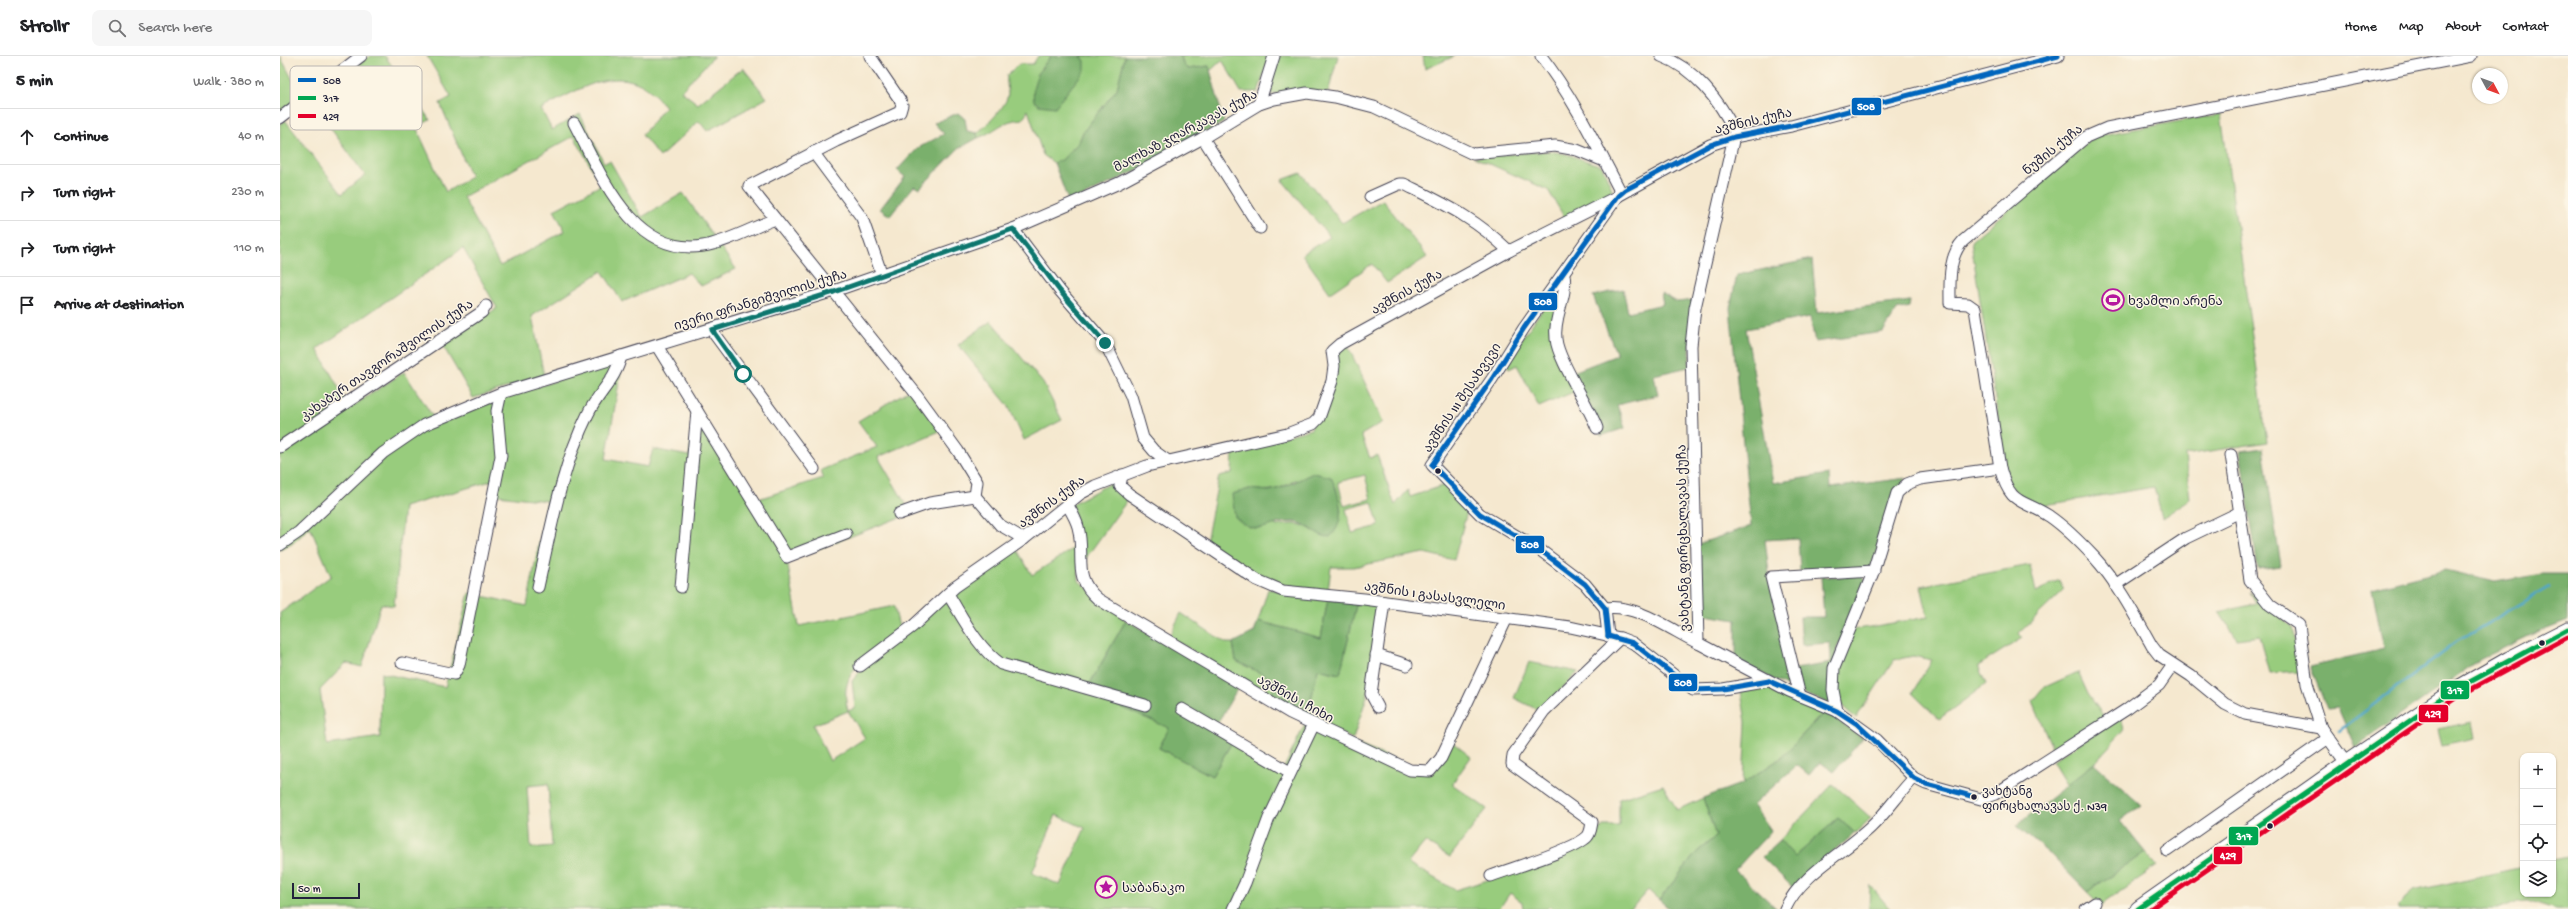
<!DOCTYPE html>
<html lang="en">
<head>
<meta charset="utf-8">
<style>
	:root { --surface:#fff; --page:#f6f6f6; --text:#202124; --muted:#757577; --line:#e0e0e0 }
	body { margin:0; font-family:"Gochi Hand","Noto Sans Georgian",sans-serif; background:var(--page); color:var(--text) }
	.controls { position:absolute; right:12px; bottom:12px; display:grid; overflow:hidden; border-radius:8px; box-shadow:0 1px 3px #0004 }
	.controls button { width:36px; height:36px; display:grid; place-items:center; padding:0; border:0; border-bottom:1px solid var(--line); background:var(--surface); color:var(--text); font:20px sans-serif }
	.compass { position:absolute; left:2192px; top:12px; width:36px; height:36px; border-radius:50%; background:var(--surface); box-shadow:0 1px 3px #0004; rotate:131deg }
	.scale { position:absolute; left:12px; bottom:10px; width:68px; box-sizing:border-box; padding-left:4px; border:2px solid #22223b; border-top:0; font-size:11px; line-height:14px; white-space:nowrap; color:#22223b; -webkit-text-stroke:3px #fcf5e5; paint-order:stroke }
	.stop { position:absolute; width:12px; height:12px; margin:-9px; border:3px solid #0f766e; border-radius:50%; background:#fff }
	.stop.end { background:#0f766e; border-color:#fff; box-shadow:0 1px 4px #0008 }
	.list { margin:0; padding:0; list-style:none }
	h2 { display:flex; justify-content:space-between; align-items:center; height:52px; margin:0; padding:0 16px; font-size:17px }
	h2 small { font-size:13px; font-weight:400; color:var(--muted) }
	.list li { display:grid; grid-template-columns:26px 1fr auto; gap:12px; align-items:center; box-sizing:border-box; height:56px; padding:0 16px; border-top:1px solid var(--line) }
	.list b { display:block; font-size:15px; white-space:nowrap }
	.list em { font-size:13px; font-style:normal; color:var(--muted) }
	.icon { flex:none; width:22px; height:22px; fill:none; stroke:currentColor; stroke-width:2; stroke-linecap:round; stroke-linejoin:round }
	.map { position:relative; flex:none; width:2288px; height:853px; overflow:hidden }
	header { display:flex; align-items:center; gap:24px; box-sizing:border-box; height:56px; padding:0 20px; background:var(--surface); border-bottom:1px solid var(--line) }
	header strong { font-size:19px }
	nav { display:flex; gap:22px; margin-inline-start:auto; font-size:14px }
	.search { width:280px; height:36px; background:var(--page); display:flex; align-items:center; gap:10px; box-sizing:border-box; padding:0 14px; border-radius:8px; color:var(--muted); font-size:15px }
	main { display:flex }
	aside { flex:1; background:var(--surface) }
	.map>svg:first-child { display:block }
	.green { fill:#98cc7d; stroke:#5d775c; fill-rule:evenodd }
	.forest { fill:#7ab06c; stroke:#4e6954 }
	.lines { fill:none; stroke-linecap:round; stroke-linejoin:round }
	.stream { stroke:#4da6ca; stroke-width:2.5 }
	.street-casing { stroke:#424051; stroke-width:13 }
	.secondary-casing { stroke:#424051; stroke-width:17 }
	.street { stroke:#fff; stroke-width:11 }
	.secondary { stroke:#fff; stroke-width:15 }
	.bus-1-casing { stroke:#fcf5e5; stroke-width:8 }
	.bus-2-casing { stroke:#fcf5e5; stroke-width:8 }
	.bus-3-casing { stroke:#fcf5e5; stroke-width:8 }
	.bus-1 { stroke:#0065bd; stroke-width:5 }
	.bus-2 { stroke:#00a651; stroke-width:5 }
	.bus-3 { stroke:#e4002b; stroke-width:5 }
	.route { stroke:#0f766e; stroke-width:5 }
	.bus-dot { fill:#22223b; stroke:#fcf5e5; stroke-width:1.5 }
	.labels { text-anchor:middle; stroke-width:3; stroke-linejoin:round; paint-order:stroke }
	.bus-label { font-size:12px; fill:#22223b; stroke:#fcf5e5; text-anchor:start }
	.street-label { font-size:13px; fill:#22223b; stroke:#fcf5e5 }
	.poi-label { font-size:13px; fill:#22223b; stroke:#fcf5e5; text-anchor:start }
	.key { fill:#fcf5e5; stroke:#bbb6b2; stroke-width:1 }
	.key-label { font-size:11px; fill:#22223b }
	.line-badge { stroke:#fcf5e5; stroke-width:1.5 }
	.badge-label { font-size:11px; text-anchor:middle; font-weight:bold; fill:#fff }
</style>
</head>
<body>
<header>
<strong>Strollr</strong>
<div class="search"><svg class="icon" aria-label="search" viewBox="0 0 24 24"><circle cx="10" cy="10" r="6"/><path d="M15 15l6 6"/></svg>Search here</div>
<nav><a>Home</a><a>Map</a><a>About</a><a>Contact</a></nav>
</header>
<main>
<aside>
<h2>5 min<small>Walk · 380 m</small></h2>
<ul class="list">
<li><svg class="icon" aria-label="ahead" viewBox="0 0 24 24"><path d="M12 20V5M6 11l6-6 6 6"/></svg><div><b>Continue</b></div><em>40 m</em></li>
<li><svg class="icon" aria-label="right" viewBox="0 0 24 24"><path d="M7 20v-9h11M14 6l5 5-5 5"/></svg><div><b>Turn right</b></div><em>230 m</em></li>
<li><svg class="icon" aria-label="right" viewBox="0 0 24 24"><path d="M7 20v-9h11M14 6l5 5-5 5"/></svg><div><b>Turn right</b></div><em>110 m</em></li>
<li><svg class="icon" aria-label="arrive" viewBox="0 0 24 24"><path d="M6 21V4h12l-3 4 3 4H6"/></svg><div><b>Arrive at destination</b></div></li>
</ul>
</aside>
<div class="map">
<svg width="2288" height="853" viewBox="0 0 2288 853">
	<rect width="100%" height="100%" fill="#fcf5e5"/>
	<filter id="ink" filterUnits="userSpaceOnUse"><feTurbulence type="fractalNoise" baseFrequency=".025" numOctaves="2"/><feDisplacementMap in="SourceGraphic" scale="8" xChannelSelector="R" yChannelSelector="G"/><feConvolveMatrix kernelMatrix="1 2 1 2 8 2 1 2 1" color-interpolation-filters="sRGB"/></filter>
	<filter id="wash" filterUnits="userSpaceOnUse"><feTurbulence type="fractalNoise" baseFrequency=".012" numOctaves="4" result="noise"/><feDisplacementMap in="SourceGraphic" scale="16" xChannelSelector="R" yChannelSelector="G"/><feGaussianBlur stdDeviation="0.9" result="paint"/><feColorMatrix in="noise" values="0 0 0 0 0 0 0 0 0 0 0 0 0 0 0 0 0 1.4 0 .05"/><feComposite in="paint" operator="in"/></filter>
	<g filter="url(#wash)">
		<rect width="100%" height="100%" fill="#f5e8cf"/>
		<g class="green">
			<path d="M0 0 21 39 0 56Z"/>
			<path d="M90 0H105L150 64 136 71 166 136 191 121 160 47 171 41 147 0H434L401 35 418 48 463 12 487 42 427 75 419 65 380 101 362 79 385 51C349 0 305 30 261 53L272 74 300 58 324 107 330 105 362 161 403 137 456 213 421 230 409 217 342 246 322 215 252 260 264 320 193 342 162 288 217 252 183 192 37 293 70 352 124 316 155 364 343 303 326 403 368 411 373 393 409 400 414 359 475 444 543 422 541 414 597 391 578 365 629 334 660 375 598 401 631 457 507 505 519 570 614 550 620 575C592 597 556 613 568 655L575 652 572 625 583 612 676 534 736 492 752 519 797 490 799 525 846 564 805 636 890 672 879 692 932 720 952 686 1003 714 1025 668 1152 718 1172 686 1191 701 1172 728 1207 753 1170 801 1145 786 1128 807 1175 834C1218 821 1290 800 1323 770H1339V743L1383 729 1397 754 1423 742 1436 780 1417 796 1379 844 1368 834 1351 853H1272L1270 850 1267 853H1243L1242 846 1230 837 1219 853H0V557L51 520 30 471 12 488 0 494V68L5 64 62 138 85 119 29 43ZM294 80 321 129 274 154 285 175 220 210 183 141ZM214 424 210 438 267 445 247 550 189 537 165 631 101 617 100 681 47 689 40 634 66 607 82 611 101 548 114 550 124 451ZM568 655 585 682 550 705 533 669ZM268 728 272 790 251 792 247 730ZM776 759 805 772 780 829 752 817Z"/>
			<path d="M758 0H771L756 19 805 5 801 0H845L837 33 803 76 799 86 782 104 774 107 763 99 748 54 743 63C721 64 717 75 698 82L697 77C706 70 727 50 728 38 728 32 726 26 727 19L739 8H753Z"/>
			<path d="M901 0H990L978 36H961L942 4 930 15 928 10 908 13 903 8Z"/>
			<path d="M998 0H1058L1048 37 987 38Z"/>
			<path d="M1143 0H1175L1145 13Z"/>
			<path d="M1941 58 1987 386 1905 399 1910 443 1882 462 1874 431 1759 450 1741 441 1728 428 1691 185 1815 80Z"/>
			<path d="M1269 95 1286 98 1322 110 1332 133 1331 139 1286 164 1268 134 1194 101Z"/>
			<path d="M1021 117 1062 167 1103 144 1147 201 1107 227 1092 208 1050 237 1022 198 1050 181 1002 124Z"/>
			<path d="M1281 227 1273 271 1298 334 1259 351 1237 309 1229 313 1225 307Z"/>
			<path d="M711 265 763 327 782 364 744 384 728 349 678 289Z"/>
			<path d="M1067 288 1103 366 1081 379 1090 402 1097 399 1115 449 1128 434 1130 441 1168 428 1188 452 1174 504 1144 497 1073 511H1051L1048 535 994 529 926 486 939 420 952 417 953 395 1031 373 1057 296ZM1085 419 1091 443 1064 450 1058 426ZM1015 424 1056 431 1061 456 1036 477C1022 466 1013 467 996 470L969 433C987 436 999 435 1015 424ZM1092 446 1099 470 1072 477 1066 453Z"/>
			<path d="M838 423 849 442 803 506 792 448Z"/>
			<path d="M1750 509 1756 536 1779 524 1784 534 1739 577 1742 582 1698 610 1706 628 1659 663 1632 637 1652 604 1633 600 1614 604 1576 662C1570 657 1563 652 1559 645 1548 626 1564 592 1572 574L1648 561 1641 530Z"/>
			<path d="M988 533 1048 542 1041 582 978 565Z"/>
			<path d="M1970 536 2013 571 2020 615 1989 617 1979 580 1957 583 1939 556 1976 548Z"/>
			<path d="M1077 545 1101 549 1088 637 1073 683 1027 661 1038 613 1060 618Z"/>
			<path d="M901 557 946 587H953L956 605 997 625 990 640 889 581Z"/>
			<path d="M1249 606 1298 616 1260 655 1234 642Z"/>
			<path d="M1798 616 1808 638 1825 662 1774 696 1752 645 1763 632Z"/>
			<path d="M1491 630 1545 655 1501 702 1463 727 1466 666 1461 635Z"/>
			<path d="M1841 660 1844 674 1814 707 1787 730 1772 705Z"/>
			<path d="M2192 666 2195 682 2162 689 2158 673Z"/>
			<path d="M1553 728 1591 762 1575 777 1558 762 1515 801 1499 785Z"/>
			<path d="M1865 796 1877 810 1821 849 1807 836Z"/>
			<path d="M2288 801V853H2276L2248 844 2237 845 2217 853H2118V849L2133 835 2243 811V838H2273V804Z"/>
			<path d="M1590 829 1610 853H1589Z"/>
		</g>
		<g class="forest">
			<path d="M771 0H801L805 5V14L775 51 759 49 754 45C751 25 759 15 771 0Z"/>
			<path d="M845 0H901L903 8 908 13 929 10 944 66 864 111 789 147 774 107 782 104 799 86 803 76 837 33Z"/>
			<path d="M678 57 685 63 687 75 697 77 698 82 678 93 639 133 634 130 610 160 600 153 625 121 617 114 638 92 664 78 654 67Z"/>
			<path d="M1532 203 1537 257 1630 245 1629 251 1617 254 1603 276 1535 286 1530 261 1466 273 1493 427 1549 418 1550 432 1626 422 1591 512 1520 515 1518 482 1485 484 1491 533 1516 635 1456 604V564L1420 558 1418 488 1471 470 1450 252 1457 219Z"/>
			<path d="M1343 233 1348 256 1383 248 1381 237 1397 246 1414 244 1409 311 1374 319 1378 339 1337 349 1345 372 1321 380 1320 372 1293 316 1337 299 1313 240Z"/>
			<path d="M1983 392 2001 510 1978 513 1960 395Z"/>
			<path d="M1033 417 1051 421C1060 440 1067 465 1050 481 1036 481 1029 467 1014 466 986 465 980 484 955 461L952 438 969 433 989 435 1004 431Z"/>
			<path d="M2165 514 2215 526 2262 518H2288V564L2257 576 2201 603 2075 691 2058 652 2047 653 2030 610 2104 593 2092 533Z"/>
			<path d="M1583 520 1587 526 1557 592 1550 647 1523 638 1515 613 1551 607 1550 587 1522 589 1520 561H1544L1541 521Z"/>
			<path d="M1048 542 1077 545 1060 618 1038 613 1027 661 990 640 996 625 956 605 953 587 974 576 978 565 1041 582Z"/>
			<path d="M846 564 959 630 933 675 952 686 932 720 879 692 889 672 805 636Z"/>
			<path d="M1545 655 1583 682 1554 716 1540 706 1529 719 1517 709 1473 749 1491 775 1455 814 1497 853H1390L1379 844 1417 796 1436 780 1423 742 1463 727 1501 702Z"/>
			<path d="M1814 707 1861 749 1840 765 1865 796 1807 836 1772 800 1736 770Z"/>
			<path d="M1558 762 1575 777 1513 832 1482 801 1500 784 1515 801Z"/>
		</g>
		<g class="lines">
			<path class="stream" d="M2059 675 2176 586 2269 531"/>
		</g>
	</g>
	<g filter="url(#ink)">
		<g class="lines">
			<g class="street-casing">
				<g id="street">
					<path d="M590 0 620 44 622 49 620 56 556 85 469 130 637 339 678 395 697 426 695 440"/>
					<path d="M1261 0C1293 41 1315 87 1339 133L1338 140 1244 272 1212 323 1152 409 1200 458 1260 494 1305 528 1325 552 1328 580"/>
					<path d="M1381 0C1414 12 1440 45 1455 76L1415 252 1411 290 1418 587 1509 635 1557 655 1597 684 1634 722 1646 728 1701 743 1715 738 1847 653 1879 629 1893 609"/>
					<path d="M979 48 994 0"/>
					<path d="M0 62 81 0"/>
					<path d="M294 67C321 118 352 201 423 190 445 187 474 171 495 163"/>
					<path d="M923 82 980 172"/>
					<path d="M533 96 582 162 602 219"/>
					<path d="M1090 141 1119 128H1124C1166 149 1195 162 1229 195"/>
					<path d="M733 173 780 235 825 287 851 340 863 382 874 395 888 405"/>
					<path d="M1284 219C1288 241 1273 260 1276 283 1278 304 1308 348 1317 372"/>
					<path d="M432 275 534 413"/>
					<path d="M377 290 507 501 566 478"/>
					<path d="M0 391 202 256 206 250"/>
					<path d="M1951 399 1970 524 1990 549 2019 569 2027 628 2041 672 2066 707"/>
					<path d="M842 419 840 430 849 438 977 524 1003 535 1084 543 1290 571 1340 582 1353 587 1413 634 1443 633 1489 625"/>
					<path d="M695 440 720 469 744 483"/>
					<path d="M787 448C791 455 796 463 798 471 806 500 791 520 818 543L1010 657 1130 714 1150 715 1161 702 1227 562"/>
					<path d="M619 458 650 447 695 440"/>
					<path d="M0 489 19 476 103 397 144 369 221 337 554 235 733 173 839 127 923 82 979 48 994 43 1027 37 1055 41 1094 51 1193 98 1275 90 1297 94 1324 105"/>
					<path d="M1835 529 1906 482 1960 456"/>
					<path d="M258 531C271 473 281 412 308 358 318 337 336 323 341 300"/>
					<path d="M401 531 417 355"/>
					<path d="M668 538C683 562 697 591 721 608L865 649"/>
					<path d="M1325 552C1355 547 1391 574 1418 587"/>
					<path d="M1096 599 1127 609"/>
					<path d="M122 607 174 618 179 609 221 400 217 355 221 337"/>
					<path d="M580 610 633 570 675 531 744 483 800 438 815 430 867 410 1007 378 1033 368 1039 362 1052 325 1054 310 1052 295 1060 288 1229 195 1338 140 1430 89 1454 81 1511 70 1778 0"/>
					<path d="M1520 640 1491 521 1594 515"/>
					<path d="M1098 651 1091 638 1104 546"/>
					<path d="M902 653 1010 716"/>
					<path d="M1557 655 1553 634 1554 612 1592 519 1617 437 1627 428 1640 423 1720 412"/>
					<path d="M2041 672 1965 658 1945 648 1911 620 1879 599 1872 590C1855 560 1838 527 1814 501 1801 487 1785 471 1769 460 1741 442 1731 451 1720 412L1695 253 1688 248 1670 247C1670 226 1668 201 1683 185L1806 81 1827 72 2191 0"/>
					<path d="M1887 795 2047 683"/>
					<path d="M1211 820C1232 812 1294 794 1307 781 1311 777 1311 771 1312 766L1232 708 1233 699 1264 655 1340 582"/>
					<path d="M953 853 965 827 989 762 1034 668"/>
					<path d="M1505 853C1521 818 1564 797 1591 771 1607 756 1619 737 1634 722"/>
					<path d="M1806 853 1815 847"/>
				</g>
			</g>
			<g class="secondary-casing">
				<path id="secondary" d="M1858 853 2066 707 2173 635 2229 603 2288 573"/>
			</g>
			<use href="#street" class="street"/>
			<use href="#secondary" class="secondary"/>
			<g class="bus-1-casing">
				<g id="bus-1">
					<path d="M1152 409 1212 323 1244 272 1338 140 1345 134 1430 89 1454 81 1511 70 1778 0"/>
					<path d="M1152 409 1200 458 1260 494 1305 528 1325 552 1328 580"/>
					<path d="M1328 580 1353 587 1413 634 1443 633 1489 625"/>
					<path d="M1489 625 1557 655 1577 668 1634 722 1646 728 1695 741"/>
				</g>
			</g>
			<g class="bus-2-casing">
				<path id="bus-2" d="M1858 853 2173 635 2288 573"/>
			</g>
			<g class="bus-3-casing">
				<path id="bus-3" d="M1870 853 2177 641 2288 581"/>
			</g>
			<use href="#bus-1" class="bus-1"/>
			<use href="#bus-2" class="bus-2"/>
			<use href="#bus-3" class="bus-3"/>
		</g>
	</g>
	<g class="lines" filter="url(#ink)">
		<path class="route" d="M463 318 432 274 554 236 733 173 780 235 825 287"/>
	</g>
	<defs>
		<g id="stadium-ring" transform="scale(1.15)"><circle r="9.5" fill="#fcf5e5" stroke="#b5179e" stroke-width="1.5"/><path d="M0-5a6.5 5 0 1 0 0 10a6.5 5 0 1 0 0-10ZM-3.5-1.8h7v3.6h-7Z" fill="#b5179e"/></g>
		<g id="sight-ring" transform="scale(1.15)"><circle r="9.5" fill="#fcf5e5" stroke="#b5179e" stroke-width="1.5"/><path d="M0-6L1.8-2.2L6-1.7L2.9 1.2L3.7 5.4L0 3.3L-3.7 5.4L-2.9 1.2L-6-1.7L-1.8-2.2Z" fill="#b5179e"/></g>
	</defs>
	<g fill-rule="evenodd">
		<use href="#stadium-ring" x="1833" y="244"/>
		<use href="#sight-ring" x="826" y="831"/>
	</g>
	<g class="bus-dot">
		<circle cx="1158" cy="415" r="3.5"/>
		<circle cx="2262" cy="587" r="3.5"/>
		<circle cx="1694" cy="741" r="3.5"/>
		<circle cx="1990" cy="770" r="3.5"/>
	</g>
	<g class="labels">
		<g class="bus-label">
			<text x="1702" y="739">ვახტანგ<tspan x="1702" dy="15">ფირცხალავას ქ. N39</tspan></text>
		</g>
		<g class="street-label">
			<text transform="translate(1473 64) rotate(-13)" y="5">ავშნის ქუჩა</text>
			<text transform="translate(905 74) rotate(-28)" y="5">მალხაზ ჯღარკავას ქუჩა</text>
			<text transform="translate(1772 93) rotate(-39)" y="5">ნუშის ქუჩა</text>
			<text transform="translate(1126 235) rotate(-29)" y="5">ავშნის ქუჩა</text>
			<text transform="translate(480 243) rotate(-17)" y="5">ივერი ფრანგიშვილის ქუჩა</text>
			<text transform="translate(106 303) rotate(-34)" y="5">კახაბერ თავგორაშვილის ქუჩა</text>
			<text transform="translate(1181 341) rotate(-56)" y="5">ავშნის III შესახვევი</text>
			<text transform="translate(771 445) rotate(-36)" y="5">ავშნის ქუჩა</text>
			<text transform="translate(1402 482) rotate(-91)" y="5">ვახტანგ ფირცხალავას ქუჩა</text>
			<text transform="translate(1155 539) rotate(8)" y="5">ავშნის I გასასვლელი</text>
			<text transform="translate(1016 642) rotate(29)" y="5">ავშნის I ჩიხი</text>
		</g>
		<g class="poi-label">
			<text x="1848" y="249">ხვამლი არენა</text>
			<text x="842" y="836">საბანაკო</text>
		</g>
	</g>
	<rect x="10" y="10" width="132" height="64" rx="6" class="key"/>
	<rect x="18" y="22" width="18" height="4" fill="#0065bd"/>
	<rect x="18" y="40" width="18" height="4" fill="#00a651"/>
	<rect x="18" y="58" width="18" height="4" fill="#e4002b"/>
	<g class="key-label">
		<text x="43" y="28">508</text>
		<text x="43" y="46">317</text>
		<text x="43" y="64">429</text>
	</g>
	<g class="line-badge">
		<rect x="1571" y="41" width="31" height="19" rx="4" fill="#0065bd"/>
		<rect x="1248" y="236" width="30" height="19" rx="4" fill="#0065bd"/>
		<rect x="1235" y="479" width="30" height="19" rx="4" fill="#0065bd"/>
		<rect x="1388" y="617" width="30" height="19" rx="4" fill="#0065bd"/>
		<rect x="2160" y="624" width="30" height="20" rx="4" fill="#00a651"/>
		<rect x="2138" y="648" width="31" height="19" rx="4" fill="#e4002b"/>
		<rect x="1948" y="770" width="31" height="20" rx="4" fill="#00a651"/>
		<rect x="1933" y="790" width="30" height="19" rx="4" fill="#e4002b"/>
	</g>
	<g class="badge-label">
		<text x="1586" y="54">508</text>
		<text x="1263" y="249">508</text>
		<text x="1250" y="492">508</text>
		<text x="1403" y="630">508</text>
		<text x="2175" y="638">317</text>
		<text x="2153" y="661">429</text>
		<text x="1964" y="784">317</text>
		<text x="1948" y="803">429</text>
	</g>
</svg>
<div class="controls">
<button>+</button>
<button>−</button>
<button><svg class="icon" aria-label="locate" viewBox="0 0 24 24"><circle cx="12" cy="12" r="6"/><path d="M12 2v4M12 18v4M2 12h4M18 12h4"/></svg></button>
<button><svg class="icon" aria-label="layers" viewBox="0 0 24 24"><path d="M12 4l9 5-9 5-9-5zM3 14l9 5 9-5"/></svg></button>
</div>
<svg class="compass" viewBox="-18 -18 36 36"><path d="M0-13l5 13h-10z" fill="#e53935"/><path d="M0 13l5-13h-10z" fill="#757577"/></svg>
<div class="scale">50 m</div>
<div class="stop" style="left:463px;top:318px"></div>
<div class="stop end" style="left:825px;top:287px"></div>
</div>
</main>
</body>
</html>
